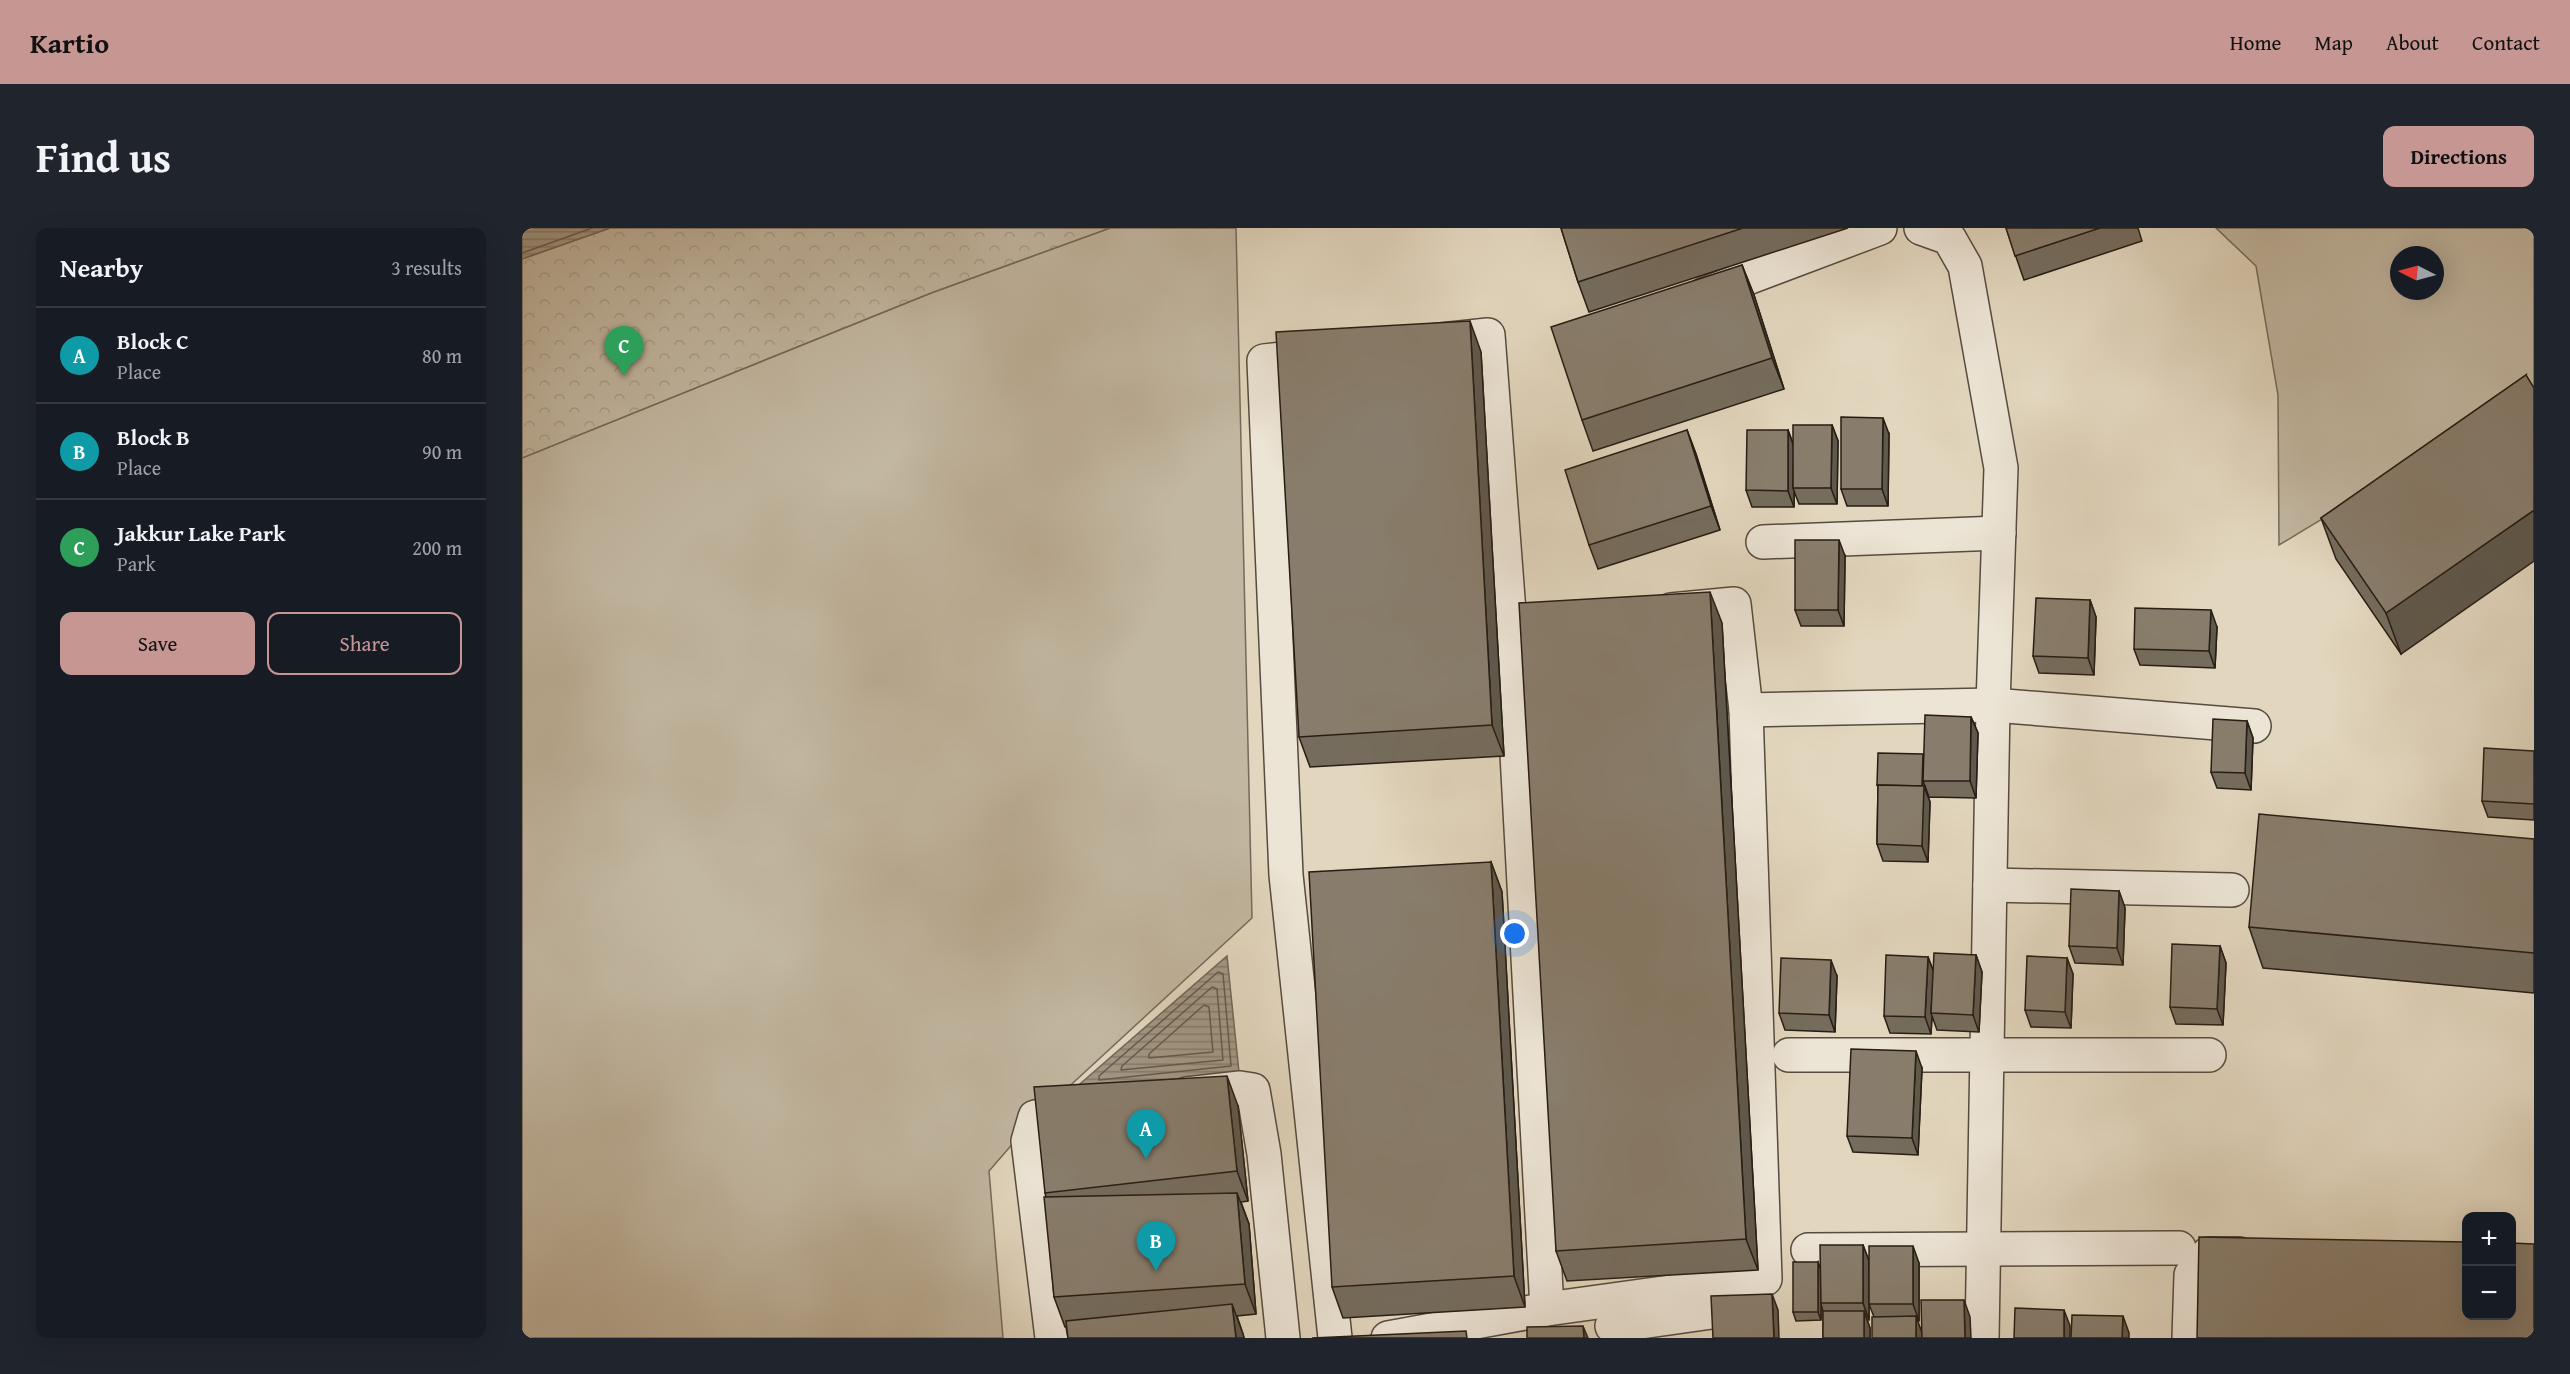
<!DOCTYPE html>
<html lang="en">
<head>
<meta charset="utf-8">
<style>
	:root { --surface:#171b24; --page:#20242c; --text:#f1f3f6; --muted:#9ea1a6; --line:#363941; --accent:#c59692 }
	body { margin:0; font-family:"Gentium Book Plus",serif; background:var(--page); color:var(--text) }
	.controls { position:absolute; right:18px; bottom:18px; display:grid; overflow:hidden; border-radius:12px; box-shadow:0 6px 24px #0002 }
	.controls button { width:54px; height:54px; display:grid; place-items:center; padding:0; border:0; border-bottom:2px solid var(--line); background:var(--surface); color:var(--text); font:30px sans-serif }
	.compass { position:absolute; left:1868px; top:18px; width:54px; height:54px; border-radius:50%; background:var(--surface); box-shadow:0 6px 24px #0002; rotate:276deg }
	.you { position:absolute; left:993px; top:706px; width:21px; height:21px; margin:-15px; border:4px solid #fff; border-radius:50%; background:#1a73e8; box-shadow:0 0 0 9px #1a73e833 }
	.badge { display:grid; place-items:center; width:39px; height:39px; border-radius:50%; background:var(--accent); color:#fff; font-size:20px; font-weight:700 }
	.pin { position:absolute; translate:-50% -50px; filter:drop-shadow(0 2px 3px #0008) }
	.pin::after { content:''; position:absolute; top:32px; width:21px; height:18px; background:inherit; clip-path:polygon(0 0,100% 0,50% 100%) }
	.list { margin:0; padding:0; list-style:none }
	h2 { display:flex; justify-content:space-between; align-items:center; height:78px; margin:0; padding:0 24px; font-size:26px }
	h2 small { font-size:20px; font-weight:400; color:var(--muted) }
	.list li { display:grid; grid-template-columns:39px 1fr auto; gap:18px; align-items:center; box-sizing:border-box; height:96px; padding:0 24px; border-top:2px solid var(--line) }
	.list b { display:block; font-size:22px; white-space:nowrap }
	.list p { margin:0; font-size:20px; white-space:nowrap; color:var(--muted) }
	.list em { font-size:20px; font-style:normal; color:var(--muted) }
	.actions { display:flex; gap:12px; padding:18px 24px }
	.actions a { flex:1; padding:14px 0; border:2px solid var(--accent); border-radius:12px; text-align:center; font-size:21px; color:var(--accent) }
	.actions .main { background:var(--accent); color:#111 }
	.map { position:relative; flex:none; width:2012px; height:1110px; overflow:hidden; border-radius:12px }
	header { display:flex; align-items:center; gap:36px; box-sizing:border-box; height:84px; padding:0 30px; background:var(--accent); color:#111 }
	header strong { font-size:28px }
	nav { display:flex; gap:33px; margin-inline-start:auto; font-size:21px }
	.intro { display:flex; align-items:center; justify-content:space-between; box-sizing:border-box; height:144px; padding:0 36px }
	h1 { margin:0; font-size:42px }
	.button { padding:15px 27px; border-radius:12px; background:var(--accent); color:#111; font-size:21px; font-weight:700 }
	main { display:flex; gap:36px; padding:0 36px }
	aside { flex:1; background:var(--surface); border-radius:12px; box-shadow:0 6px 24px #0002 }
	.map>svg:first-child { display:block }
	.grass { fill:#c2b7a1; stroke:#746a5a; stroke-width:1.5; fill-rule:evenodd }
	.park { fill:url(#park-crowns); stroke:#746a5a; stroke-width:1.5 }
	.water { fill:url(#water-rules); stroke:#716657; stroke-width:1.5 }
	.lines { fill:none; stroke-linecap:round; stroke-linejoin:round }
	.shore { stroke:#645a4c; stroke-width:1.5 }
	.minor-casing { stroke:#564b3e; stroke-width:36 }
	.minor { stroke:#ece4d5; stroke-width:33 }
	.wall { fill:#756c5d; stroke:#271d14; stroke-width:1.5 }
	.shaded-wall { fill:#5f584c; stroke:#271d14; stroke-width:1.5 }
	.building { fill:#887d6c; stroke:#271d14; stroke-width:1.5 }
</style>
</head>
<body>
<header>
<strong>Kartio</strong>
<nav><a>Home</a><a>Map</a><a>About</a><a>Contact</a></nav>
</header>
<div class="intro"><h1>Find us</h1><a class="button">Directions</a></div>
<main>
<aside>
<h2>Nearby<small>3 results</small></h2>
<ul class="list">
<li><span class="badge" style="background:#0f9aa8">A</span><div><b>Block C</b><p>Place</p></div><em>80 m</em></li>
<li><span class="badge" style="background:#0f9aa8">B</span><div><b>Block B</b><p>Place</p></div><em>90 m</em></li>
<li><span class="badge" style="background:#2e9e5b">C</span><div><b>Jakkur Lake Park</b><p>Park</p></div><em>200 m</em></li>
</ul>
<div class="actions"><a class="main">Save</a><a>Share</a></div>
</aside>
<div class="map">
<svg width="2012" height="1110" viewBox="0 0 2012 1110">
	<defs>
		<pattern id="park-crowns" width="20" height="18" patternUnits="userSpaceOnUse" patternTransform="scale(1.5)"><rect width="20" height="18" fill="#c2b7a1"/><path d="M2 6a3 3 0 1 1 6 0M12 15a3 3 0 1 1 6 0" fill="none" stroke="#a79d8a"/></pattern>
		<pattern id="water-rules" width="6" height="5" patternUnits="userSpaceOnUse" patternTransform="scale(1.5)"><rect width="6" height="5" fill="#a29784"/><path d="M0 2.5h6" fill="none" stroke="#847b6b"/></pattern>
	</defs>
	<rect width="100%" height="100%" fill="#e2d6be"/>
	<filter id="stains"><feTurbulence type="fractalNoise" baseFrequency=".00333" numOctaves="4"/><feColorMatrix values="0 0 0 0 .2 0 0 0 0 .09 0 0 0 0 .02 0 0 0 .5 -.17"/></filter>
	<radialGradient id="worn" r=".72"><stop offset=".6" stop-color="#630" stop-opacity="0"/><stop offset="1" stop-color="#630" stop-opacity=".3"/></radialGradient>
	<g class="grass">
		<path d="M588 0H714L730 690 514 889 467 943 481 1110H0V230L409 65Z"/>
		<path d="M1694 0H2012V163L1757 317 1756 167 1734 38ZM1877 27H1913V63H1877Z"/>
	</g>
	<path class="park" d="M88 0H588L409 65 0 230V31Z"/>
	<g class="water">
		<path d="M0 0H88L0 31Z"/>
		<path d="M705 728 717 844 551 862Z"/>
	</g>
	<g class="lines">
		<g class="shore">
			<path d="M0 25 70 0"/>
			<path d="M696 744 701 746 709 838 577 852V848Z"/>
			<path d="M690 759 695 761 701 832 599 842 600 838Z"/>
			<path d="M682 777 687 779 691 824 627 830V826Z"/>
		</g>
		<g class="minor-casing">
			<g id="minor">
				<path d="M1399 0 1427 10 1443 38 1479 240 1471 477 1460 1110"/>
				<path d="M1183 66 1358 0"/>
				<path d="M910 113 966 107 988 397 1044 392"/>
				<path d="M799 126 742 133 764 647 813 1110"/>
				<path d="M1241 314 1477 305"/>
				<path d="M1149 382 1212 376 1224 482 1471 477 1732 498"/>
				<path d="M988 397 1025 1081"/>
				<path d="M1468 657 1710 662"/>
				<path d="M1267 827H1687"/>
				<path d="M665 866 718 860 731 862 742 926 761 1110"/>
				<path d="M1286 1022 1657 1020"/>
				<path d="M1090 1098 1225 1079"/>
				<path d="M530 1110 506 913 513 889 558 879"/>
				<path d="M866 1110 1025 1081 1243 1051 1224 482"/>
				<path d="M1667 1110 1669 1047 1686 1026H1717"/>
			</g>
		</g>
		<use href="#minor" class="minor"/>
	</g>
	<g class="wall">
		<path d="M1039 0H1326L1067 84 1056 54Z"/>
		<path d="M1484 0H1616L1620 13 1502 52Z"/>
		<path d="M1220 37 1232 67 1262 161 1071 223 1060 192Z"/>
		<path d="M959 124 982 528 788 539 777 509Z"/>
		<path d="M2004 147 1879 426 1814 331 1799 290Z"/>
		<path d="M1310 197 1316 213 1315 276H1277L1272 263V279H1230L1224 262 1266 202 1271 215Z"/>
		<path d="M1165 202 1174 226 1198 302 1076 341 1067 317Z"/>
		<path d="M1367 206 1366 278H1325L1319 261Z"/>
		<path d="M1323 328 1322 398H1279L1273 382Z"/>
		<path d="M1568 372 1574 389 1572 447 1517 445 1511 428Z"/>
		<path d="M1200 395 1236 1042 1045 1053 1034 1023Z"/>
		<path d="M1695 399 1693 440 1618 437 1612 421Z"/>
		<path d="M1449 489 1456 505 1454 570 1407 569 1403 558V561L1408 574 1406 634 1361 633 1355 616 1356 559 1355 557 1402 529Z"/>
		<path d="M1725 493 1731 510 1729 562 1695 560 1689 544Z"/>
		<path d="M2012 523V592L1966 589 1960 573Z"/>
		<path d="M2012 611V765L1741 740 1727 699Z"/>
		<path d="M969 634 980 664 1003 1079 821 1090 810 1059Z"/>
		<path d="M1597 663 1603 680 1601 737 1553 735 1547 718Z"/>
		<path d="M1698 718 1704 735 1701 797 1654 796 1648 779Z"/>
		<path d="M1454 727 1460 744 1457 804 1415 802 1410 788 1409 806 1368 805 1362 788 1406 729 1411 742Z"/>
		<path d="M1545 730 1551 746 1549 800 1509 799 1503 782Z"/>
		<path d="M1315 748 1313 804 1263 802 1257 785Z"/>
		<path d="M1400 840 1396 927 1331 924 1325 908Z"/>
		<path d="M716 878 726 973 719 974 727 996 734 1086 715 1088 721 1106 722 1110H546L544 1099H543L532 1069 524 969 523 965Z"/>
		<path d="M1341 1017 1347 1033 1397 1035V1093H1395L1400 1105 1352 1089 1347 1076V1049V1092H1345L1348 1100V1110H1301V1083L1299 1076V1092L1274 1093 1271 1084 1296 1034 1298 1042Z"/>
	</g>
	<g class="shaded-wall">
		<path d="M1220 37 1232 67 1262 161 1250 130Z"/>
		<path d="M948 93 959 124 982 528 970 497Z"/>
		<path d="M1361 190 1367 206 1366 278 1360 261Z"/>
		<path d="M1310 197 1316 213 1315 276 1309 260Z"/>
		<path d="M1165 202 1174 226 1198 302 1189 278Z"/>
		<path d="M1266 202 1272 219 1271 260 1272 263V279L1266 263Z"/>
		<path d="M2012 282V333L1879 426 1864 385Z"/>
		<path d="M1317 312 1323 328 1322 398 1316 382Z"/>
		<path d="M1188 364 1200 395 1236 1042 1224 1011Z"/>
		<path d="M1568 372 1574 389 1572 447 1566 430Z"/>
		<path d="M1689 382 1695 399 1693 440 1687 423Z"/>
		<path d="M1449 489 1456 505 1454 570 1448 553Z"/>
		<path d="M1725 493 1731 510 1729 562 1723 545Z"/>
		<path d="M1401 526 1404 534 1401 553 1403 558V561L1408 574 1406 634 1400 618V558Z"/>
		<path d="M969 634 980 664 1003 1079 992 1048Z"/>
		<path d="M1597 663 1603 680 1601 737 1595 720Z"/>
		<path d="M1698 718 1704 735 1701 797 1695 781Z"/>
		<path d="M1454 727 1460 744 1457 804 1451 787Z"/>
		<path d="M1406 729 1412 745 1409 785 1410 788 1409 806 1403 789Z"/>
		<path d="M1545 730 1551 746 1549 800 1543 784Z"/>
		<path d="M1309 732 1315 748 1313 804 1307 787Z"/>
		<path d="M1394 823 1400 840 1396 927 1390 910Z"/>
		<path d="M705 848 716 878 726 973 715 943Z"/>
		<path d="M715 965 727 996 734 1086 723 1056Z"/>
		<path d="M1341 1017 1347 1033V1092L1341 1075Z"/>
		<path d="M1391 1018 1397 1035V1093L1391 1076Z"/>
		<path d="M1296 1034 1299 1042V1092L1296 1084Z"/>
		<path d="M1250 1066 1256 1082 1257 1110H1252Z"/>
		<path d="M1442 1072 1448 1089 1449 1110H1443Z"/>
		<path d="M710 1076 721 1106 722 1110H714Z"/>
		<path d="M1542 1082 1548 1098V1110H1542Z"/>
		<path d="M1342 1083 1348 1100V1110H1342Z"/>
		<path d="M1394 1088 1400 1105V1110H1394Z"/>
		<path d="M1601 1088 1607 1105V1110H1600Z"/>
		<path d="M1061 1098 1066 1110H1062Z"/>
	</g>
	<g class="building">
		<path d="M1039 0H1221L1056 54Z"/>
		<path d="M1484 0H1578L1493 28Z"/>
		<path d="M1220 37 1250 130 1060 192 1029 99Z"/>
		<path d="M948 93 970 497 777 509 754 104Z"/>
		<path d="M2004 147 2012 160V282L1864 385 1799 290Z"/>
		<path d="M1319 189 1361 190 1360 261H1319Z"/>
		<path d="M1271 197H1310L1309 260H1271Z"/>
		<path d="M1165 202 1189 278 1067 317 1043 242Z"/>
		<path d="M1225 202H1266V263L1224 262Z"/>
		<path d="M1273 312H1317L1316 382H1273Z"/>
		<path d="M1188 364 1224 1011 1034 1023 997 375Z"/>
		<path d="M1514 370 1568 372 1566 430 1511 428Z"/>
		<path d="M1613 380 1689 382 1687 423 1612 421Z"/>
		<path d="M1403 487 1449 489 1448 553H1401Z"/>
		<path d="M1691 491 1725 493 1723 545 1689 544Z"/>
		<path d="M1962 520 2012 523V576L1960 573Z"/>
		<path d="M1356 525 1401 526 1400 558 1355 557Z"/>
		<path d="M1356 557 1402 558 1400 618 1355 616Z"/>
		<path d="M1737 586 2012 611V725L1727 699Z"/>
		<path d="M969 634 992 1048 810 1059 787 644Z"/>
		<path d="M1549 661 1597 663 1595 720 1547 718Z"/>
		<path d="M1650 716 1698 718 1695 781 1648 779Z"/>
		<path d="M1412 725 1454 727 1451 787 1409 785Z"/>
		<path d="M1364 727 1406 729 1403 789 1362 788Z"/>
		<path d="M1505 728 1545 730 1543 784 1503 782Z"/>
		<path d="M1259 730 1309 732 1307 787 1257 785Z"/>
		<path d="M1329 821 1394 823 1390 910 1325 908Z"/>
		<path d="M705 848 715 943 523 965 512 859Z"/>
		<path d="M715 965 723 1056 532 1069 522 969Z"/>
		<path d="M1677 1009 1944 1014V1088H1989V1015L2012 1016V1110H1675Z"/>
		<path d="M1298 1017H1341V1075H1299Z"/>
		<rect x="1347" y="1018" width="44" height="58"/>
		<rect x="1271" y="1034" width="25" height="50"/>
		<path d="M1250 1066 1252 1110H1191L1189 1068Z"/>
		<path d="M1399 1072H1442L1443 1110H1400Z"/>
		<path d="M710 1076 714 1110H546L544 1093Z"/>
		<path d="M1493 1080 1542 1082V1110H1492Z"/>
		<rect x="1301" y="1083" width="41" height="27"/>
		<path d="M1550 1087 1601 1088 1600 1110H1549Z"/>
		<path d="M1394 1088V1110H1350V1089Z"/>
		<path d="M1061 1098 1062 1110H1005V1099Z"/>
		<path d="M944 1103 945 1110H790Z"/>
	</g>
	<rect width="100%" height="100%" filter="url(#stains)"/>
	<rect width="100%" height="100%" fill="url(#worn)"/>
</svg>
<div class="controls">
<button>+</button>
<button>−</button>
</div>
<svg class="compass" viewBox="-18 -18 36 36"><path d="M0-13l5 13h-10z" fill="#e53935"/><path d="M0 13l5-13h-10z" fill="#9ea1a6"/></svg>
<div class="you"></div>
<div class="pin badge" style="left:624px;top:931px;background:#0f9aa8">A</div>
<div class="pin badge" style="left:634px;top:1043px;background:#0f9aa8">B</div>
<div class="pin badge" style="left:102px;top:148px;background:#2e9e5b">C</div>
</div>
</main>
</body>
</html>
